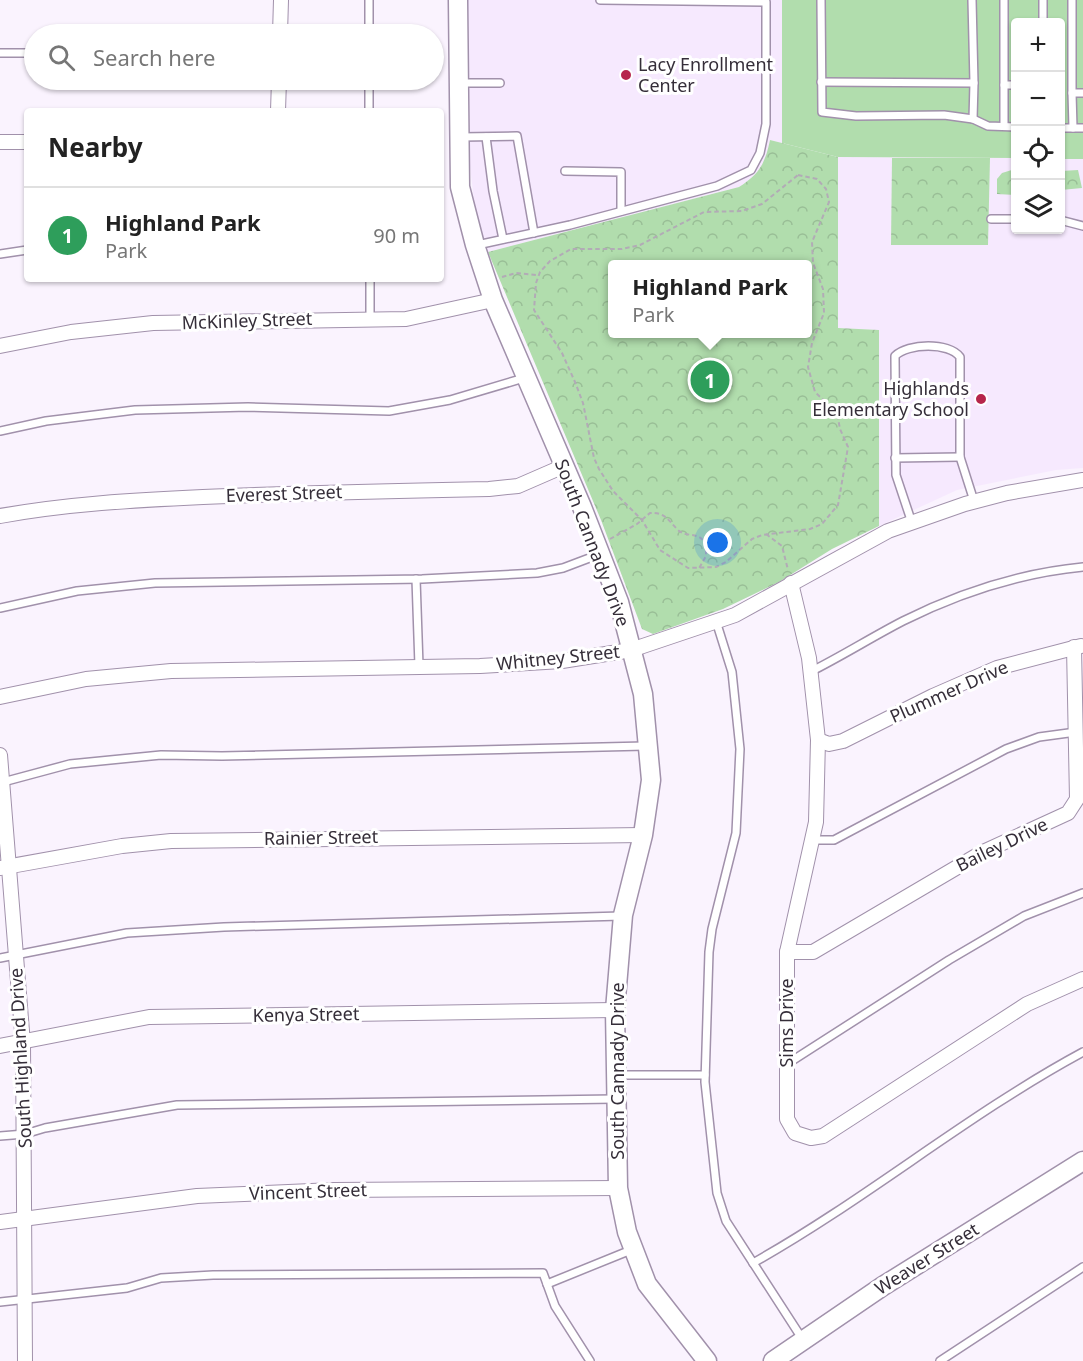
<!DOCTYPE html>
<html lang="en">
<head>
<meta charset="utf-8">
<style>
	:root { --surface:#fff; --page:#f6f6f6; --text:#222; --muted:#767676; --line:#e0e0e0; --accent:#2563eb }
	body { margin:0; font-family:"Noto Sans",sans-serif; background:var(--page); color:var(--text) }
	.controls { position:absolute; right:18px; top:18px; display:grid; overflow:hidden; border-radius:6px; box-shadow:0 2px 4px #0004 }
	.controls button { width:54px; height:54px; display:grid; place-items:center; padding:0; border:0; border-bottom:2px solid var(--line); background:var(--surface); color:var(--text); font:30px sans-serif }
	.you { position:absolute; left:718px; top:543px; width:21px; height:21px; margin:-15px; border:4px solid #fff; border-radius:50%; background:#1a73e8; box-shadow:0 0 0 9px #1a73e833 }
	.badge { display:grid; place-items:center; width:39px; height:39px; border-radius:50%; background:var(--accent); color:#fff; font-size:20px; font-weight:700 }
	.pin { position:absolute; translate:-50% -50%; border:3px solid #fff; box-shadow:0 2px 6px #0006 }
	.popup { position:absolute; left:608px; top:260px; width:204px; height:78px; box-sizing:border-box; display:grid; place-content:center; border-radius:6px; background:var(--surface); filter:drop-shadow(0 2px 4px #0005); font-size:20px; white-space:nowrap; color:var(--muted) }
	.popup b { font-size:22px; color:var(--text) }
	.popup::after { content:''; position:absolute; left:50%; top:100%; margin-left:-12px; border:12px solid transparent; border-top-color:var(--surface) }
	.list { margin:0; padding:0; list-style:none }
	h2 { display:flex; justify-content:space-between; align-items:center; height:78px; margin:0; padding:0 24px; font-size:26px }
	h2 small { font-size:20px; font-weight:400; color:var(--muted) }
	.list li { display:grid; grid-template-columns:39px 1fr auto; gap:18px; align-items:center; box-sizing:border-box; height:96px; padding:0 24px; border-top:2px solid var(--line) }
	.list b { display:block; font-size:22px; white-space:nowrap }
	.list p { margin:0; font-size:20px; white-space:nowrap; color:var(--muted) }
	.list em { font-size:20px; font-style:normal; color:var(--muted) }
	.icon { flex:none; width:33px; height:33px; fill:none; stroke:currentColor; stroke-width:2; stroke-linecap:round; stroke-linejoin:round }
	.map { position:relative; flex:none; width:1083px; height:1361px; overflow:hidden }
	.search { position:absolute; background:var(--surface); box-shadow:0 2px 4px #0004; left:24px; top:24px; width:420px; height:66px; display:flex; align-items:center; gap:15px; box-sizing:border-box; padding:0 21px; border-radius:33px; color:var(--muted); font-size:22px }
	.panel { position:absolute; background:var(--surface); box-shadow:0 2px 4px #0004; left:24px; top:108px; width:420px; height:174px; border-radius:6px }
	.map>svg:first-child { display:block }
	.built { fill:#f6e9fe }
	.grass { fill:#b1ddad }
	.forest { fill:url(#forest-crowns); fill-rule:evenodd }
	.lines { fill:none; stroke-linecap:round; stroke-linejoin:round }
	.service-casing { stroke:#a191ab; stroke-width:10 }
	.minor-casing { stroke:#a191ab; stroke-width:16 }
	.tertiary-casing { stroke:#a191ab; stroke-width:21 }
	.path { stroke:#b2abb6; stroke-width:2; stroke-dasharray:4.5 3; stroke-linecap:butt }
	.service { stroke:#fff; stroke-width:7 }
	.minor { stroke:#fff; stroke-width:14 }
	.tertiary { stroke:#fff; stroke-width:18 }
	.poi-dot { fill:#b6254b; stroke:#fff; stroke-width:2 }
	.labels { text-anchor:middle; stroke-width:6; stroke-linejoin:round; paint-order:stroke }
	.poi-label { font-size:18px; fill:#352e39; stroke:#fff; text-anchor:start }
	.street-label { font-size:18px; fill:#352e39; stroke:#fff }
</style>
</head>
<body>
<div class="map">
<svg width="1083" height="1361" viewBox="0 0 1083 1361">
	<defs>
		<pattern id="forest-crowns" width="20" height="18" patternUnits="userSpaceOnUse" patternTransform="scale(1.5)"><rect width="20" height="18" fill="#b1ddad"/><path d="M2 6a3 3 0 1 1 6 0M12 15a3 3 0 1 1 6 0" fill="none" stroke="#99be96"/></pattern>
	</defs>
	<rect width="100%" height="100%" fill="#faf3fe"/>
	<g class="built">
		<path d="M468 0H782V143L770 140 766 161 757 175 739 187 488 252 475 209 470 166Z"/>
		<path d="M838 157 1015 158 1016 230H1060L1061 159H1083V468L1056 470 957 490 879 526V330L838 329Z"/>
	</g>
	<path class="grass" d="M782 0H1083V159H1061L1060 22H1016L1015 158 838 157 782 143Z"/>
	<g class="forest">
		<path d="M770 140 838 157V328L879 330V526L832 549 779 582 723 609 653 634 642 629 601 520 488 252 739 187C759 174 765 164 770 140ZM807 264V334H612V264Z"/>
		<path d="M892 158H990L988 245H891Z"/>
		<path d="M1015 169V195L997 194V179L1002 173Z"/>
		<path d="M1078 170 1082 188 1061 190V171Z"/>
	</g>
	<g class="lines">
		<g class="service-casing">
			<g id="service">
				<path d="M369 0V34"/>
				<path d="M821 0 822 112 856 116 944 115 973 119 988 126 1016 127"/>
				<path d="M1004 0V126"/>
				<path d="M1043 0V22"/>
				<path d="M1072 0V93"/>
				<path d="M0 53H34"/>
				<path d="M369 80V111"/>
				<path d="M821 82 974 83 972 0"/>
				<path d="M461 83H500"/>
				<path d="M1004 85H1016"/>
				<path d="M1083 93H1072L1073 128H1083"/>
				<path d="M973 119 974 83"/>
				<path d="M1060 128H1073"/>
				<path d="M462 137 517 136 534 233"/>
				<path d="M486 137 493 191 503 239"/>
				<path d="M565 171 621 172V211"/>
				<path d="M991 219H1016"/>
				<path d="M1060 220 1083 226"/>
				<path d="M477 245 570 225 717 186 751 170 760 153 766 124V2L600 0"/>
				<path d="M0 254 27 250"/>
				<path d="M370 279V318"/>
				<path d="M0 431 46 421 135 410 248 407 389 411 450 400 524 378"/>
				<path d="M895 458 960 457"/>
				<path d="M912 523 896 475 895 356C908 343 949 342 960 357V457L974 501"/>
				<path d="M416 579 419 666"/>
				<path d="M0 608 77 591 155 583 422 579 537 573 563 568 600 554"/>
				<path d="M716 621 732 672 740 749 736 833 712 929 709 952 705 1082 717 1193 726 1221 803 1340"/>
				<path d="M810 672C842 656 872 637 903 621 959 593 1021 573 1083 567"/>
				<path d="M3 782 70 764 161 755 222 756 645 746"/>
				<path d="M812 840H834L1006 749 1039 737 1076 732"/>
				<path d="M0 958 127 933 224 927 621 916"/>
				<path d="M787 1064 949 960 1024 916 1083 893"/>
				<path d="M619 1075H705"/>
				<path d="M0 1136 25 1134 45 1128 177 1105 615 1099"/>
				<path d="M753 1263C867 1199 968 1114 1083 1052"/>
				<path d="M547 1284 631 1250"/>
				<path d="M0 1302 127 1288 161 1278 213 1275 543 1273 555 1306 590 1361"/>
				<path d="M940 1361 1083 1267"/>
			</g>
		</g>
		<g class="minor-casing">
			<g id="minor">
				<path d="M280 34 281 0"/>
				<path d="M278 111 279 80"/>
				<path d="M0 142H27"/>
				<path d="M0 346 71 332 153 323 406 319 493 300"/>
				<path d="M0 516C67 504 135 500 203 497 299 493 394 491 489 489L518 486 564 466"/>
				<path d="M791 583 809 658 818 740 816 822 787 952V1119L795 1133 811 1138 823 1136 1027 1004 1083 979"/>
				<path d="M0 697 86 679 171 671 480 666 562 661 631 650 735 615 888 531 965 504 1007 493 1083 480"/>
				<path d="M818 740 829 744 843 741 933 696 997 668 1081 646"/>
				<path d="M0 755 23 1044 25 1361"/>
				<path d="M0 868 122 846 171 841 643 835"/>
				<path d="M787 952H813L983 852 1068 813 1077 799 1074 647"/>
				<path d="M0 1046 149 1017 615 1010"/>
				<path d="M0 1222 197 1196 334 1190 618 1188"/>
			</g>
		</g>
		<g class="tertiary-casing">
			<g id="tertiary">
				<path d="M458 0 460 187 475 245 493 300 582 507 619 602 643 694 651 780 643 835 623 915 615 1010 618 1188 627 1232 647 1284 707 1361"/>
				<path d="M773 1361 883 1286 1083 1161"/>
			</g>
		</g>
		<g class="path">
			<path d="M798 175 817 179 826 189 829 202 812 242 813 263 823 289 824 313 812 343 808 367 815 392 837 413 840 429 848 447 838 505 822 524 810 529 762 535 752 539 726 562 716 567 688 568 660 550 642 520 613 491 599 469 594 458 583 403 575 382 562 353 534 310 536 283 540 272 550 261 571 249H622L640 245 704 212 742 211 762 204Z"/>
			<path d="M502 277 516 273 537 275"/>
			<path d="M766 534 782 546 788 570"/>
			<path d="M610 539 637 524 650 513C665 512 668 520 678 530 688 540 707 527 706 556L698 570"/>
		</g>
		<use href="#service" class="service"/>
		<use href="#minor" class="minor"/>
		<use href="#tertiary" class="tertiary"/>
	</g>
	<g class="poi-dot">
		<circle cx="626" cy="75" r="6"/>
		<circle cx="981" cy="399" r="6"/>
	</g>
	<g class="labels">
		<g class="poi-label">
			<text x="638" y="71">Lacy Enrollment<tspan x="638" dy="21">Center</tspan></text>
			<text x="969" y="395" text-anchor="end">Highlands<tspan x="969" dy="21">Elementary School</tspan></text>
		</g>
		<g class="street-label">
			<text transform="translate(247 321) rotate(-2)" y="6">McKinley Street</text>
			<text transform="translate(284 494) rotate(-2)" y="6">Everest Street</text>
			<text transform="translate(592 543) rotate(69)" y="6">South Cannady Drive</text>
			<text transform="translate(558 658) rotate(-6)" y="6">Whitney Street</text>
			<text transform="translate(949 692) rotate(-24)" y="6">Plummer Drive</text>
			<text transform="translate(321 838) rotate(-1)" y="6">Rainier Street</text>
			<text transform="translate(1002 845) rotate(-26)" y="6">Bailey Drive</text>
			<text transform="translate(306 1015) rotate(-1)" y="6">Kenya Street</text>
			<text transform="translate(787 1023) rotate(-90)" y="6">Sims Drive</text>
			<text transform="translate(21 1058) rotate(-93)" y="6">South Highland Drive</text>
			<text transform="translate(618 1071) rotate(-90)" y="6">South Cannady Drive</text>
			<text transform="translate(308 1192) rotate(-2)" y="6">Vincent Street</text>
			<text transform="translate(927 1259) rotate(-32)" y="6">Weaver Street</text>
		</g>
	</g>
</svg>
<div class="controls">
<button>+</button>
<button>−</button>
<button><svg class="icon" aria-label="locate" viewBox="0 0 24 24"><circle cx="12" cy="12" r="6"/><path d="M12 2v4M12 18v4M2 12h4M18 12h4"/></svg></button>
<button><svg class="icon" aria-label="layers" viewBox="0 0 24 24"><path d="M12 4l9 5-9 5-9-5zM3 14l9 5 9-5"/></svg></button>
</div>
<div class="you"></div>
<div class="pin badge" style="left:710px;top:380px;background:#2e9e5b">1</div>
<div class="popup"><b>Highland Park</b>Park</div>
<div class="search"><svg class="icon" aria-label="search" viewBox="0 0 24 24"><circle cx="10" cy="10" r="6"/><path d="M15 15l6 6"/></svg>Search here</div>
<section class="panel">
<h2>Nearby<small></small></h2>
<ul class="list">
<li><span class="badge" style="background:#2e9e5b">1</span><div><b>Highland Park</b><p>Park</p></div><em>90 m</em></li>
</ul>
</section>
</div>
</body>
</html>
